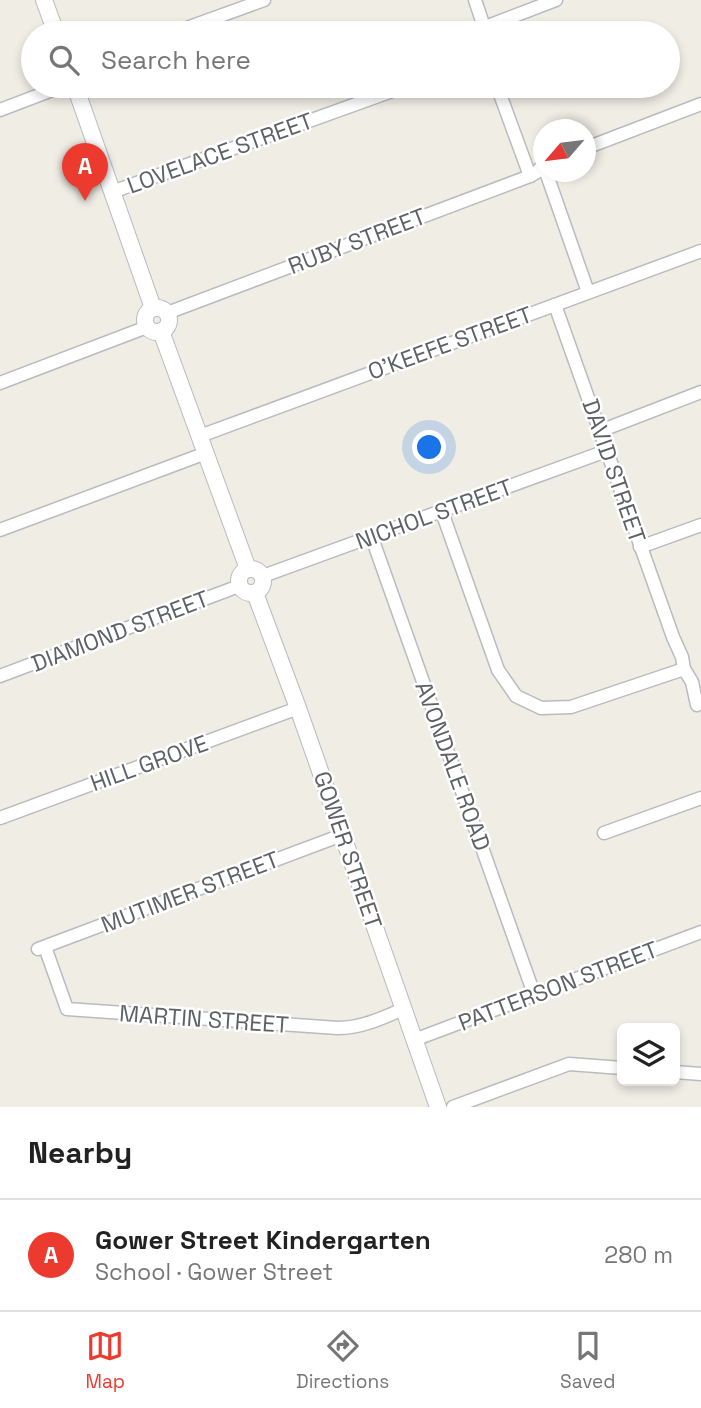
<!DOCTYPE html>
<html lang="en">
<head>
<meta charset="utf-8">
<style>
	:root { --surface:#fff; --page:#f2f2f2; --text:#222; --muted:#767676; --line:#e0e0e0; --accent:#ed3a2e }
	body { margin:0; font-family:"Space Grotesk",sans-serif; background:var(--page); color:var(--text) }
	.controls { position:absolute; right:21px; bottom:21px; display:grid; overflow:hidden; border-radius:10px; box-shadow:0 4px 10px #0003 }
	.controls button { width:63px; height:63px; display:grid; place-items:center; padding:0; border:0; border-bottom:2px solid var(--line); background:var(--surface); color:var(--text); font:35px sans-serif }
	.compass { position:absolute; left:533px; top:119px; width:63px; height:63px; border-radius:50%; background:var(--surface); box-shadow:0 4px 10px #0003; rotate:242deg }
	.you { position:absolute; left:430px; top:448px; width:24px; height:24px; margin:-18px; border:5px solid #fff; border-radius:50%; background:#1a73e8; box-shadow:0 0 0 10px #1a73e833 }
	.badge { display:grid; place-items:center; width:46px; height:46px; border-radius:50%; background:var(--accent); color:#fff; font-size:23px; font-weight:700 }
	.pin { position:absolute; translate:-50% -58px; filter:drop-shadow(0 2px 4px #0008) }
	.pin::after { content:''; position:absolute; top:37px; width:24px; height:21px; background:inherit; clip-path:polygon(0 0,100% 0,50% 100%) }
	.list { margin:0; padding:0; list-style:none }
	h2 { display:flex; justify-content:space-between; align-items:center; height:91px; margin:0; padding:0 28px; font-size:30px }
	h2 small { font-size:23px; font-weight:400; color:var(--muted) }
	.list li { display:grid; grid-template-columns:46px 1fr auto; gap:21px; align-items:center; box-sizing:border-box; height:112px; padding:0 28px; border-top:2px solid var(--line) }
	.list b { display:block; font-size:26px; white-space:nowrap }
	.list p { margin:0; font-size:23px; white-space:nowrap; color:var(--muted) }
	.list em { font-size:23px; font-style:normal; color:var(--muted) }
	.icon { flex:none; width:38px; height:38px; fill:none; stroke:currentColor; stroke-width:2; stroke-linecap:round; stroke-linejoin:round }
	.map { position:relative; flex:none; width:701px; height:1107px; overflow:hidden }
	.search { position:absolute; background:var(--surface); box-shadow:0 4px 10px #0003; left:21px; right:21px; top:21px; height:77px; display:flex; align-items:center; gap:18px; box-sizing:border-box; padding:0 24px; border-radius:38px; color:var(--muted); font-size:26px }
	.sheet { height:203px; background:var(--surface) }
	nav { display:flex; justify-content:space-around; align-items:center; box-sizing:border-box; height:98px; border-top:2px solid var(--line); background:var(--surface); font-size:19px; color:var(--muted) }
	nav a { display:grid; justify-items:center; gap:4px }
	nav .on { color:var(--accent) }
	.map>svg:first-child { display:block }
	.lines { fill:none; stroke-linecap:round; stroke-linejoin:round }
	.street-casing { stroke:#b8bbbf; stroke-width:15 }
	.secondary-casing { stroke:#b7babf; stroke-width:18 }
	.street { stroke:#fff; stroke-width:12 }
	.secondary { stroke:#fff; stroke-width:16 }
	.labels { text-anchor:middle; stroke-width:5; stroke-linejoin:round; paint-order:stroke }
	.street-label { font-size:23px; fill:#5d6166; stroke:#fff }
</style>
</head>
<body>
<div class="map">
<svg width="701" height="1107" viewBox="0 0 701 1107">
	<rect width="100%" height="100%" fill="#f0ede5"/>
	<g class="lines">
		<g class="street-casing">
			<g id="street">
				<path d="M475 0 486 33"/>
				<path d="M485 27 556 0"/>
				<path d="M173 33 264 0"/>
				<path d="M497 86 530 176"/>
				<path d="M0 110 63 86"/>
				<path d="M586 148 701 104"/>
				<path d="M546 172 588 292"/>
				<path d="M112 192 406 86"/>
				<path d="M555 305 673 637 682 657 684 669 692 682 697 705"/>
				<path d="M167 313 530 176 537 172 544 164"/>
				<path d="M0 383 147 327"/>
				<path d="M600 431 701 392"/>
				<path d="M200 436 701 251"/>
				<path d="M442 512 498 670 516 696 541 708 571 707 684 669"/>
				<path d="M0 530 206 453"/>
				<path d="M372 538 534 994"/>
				<path d="M640 547 701 525"/>
				<path d="M263 576 606 451"/>
				<path d="M0 676 239 586"/>
				<path d="M0 818 298 708"/>
				<path d="M604 833 701 798"/>
				<path d="M45 947 67 1009 338 1028C361 1028 383 1018 403 1009"/>
				<path d="M38 949 342 835"/>
				<path d="M414 1040 701 932"/>
				<path d="M675 1072 701 1074"/>
				<path d="M453 1107 569 1064 622 1068"/>
			</g>
		</g>
		<g class="secondary-casing">
			<g id="secondary">
				<path d="M44 0 56 33"/>
				<path d="M75 86 153 308"/>
				<circle cx="157" cy="320" r="12"/>
				<path d="M161 331 248 569"/>
				<circle cx="251" cy="581" r="12"/>
				<path d="M255 593 298 708 438 1107"/>
			</g>
		</g>
		<use href="#street" class="street"/>
		<use href="#secondary" class="secondary"/>
	</g>
	<g class="labels">
		<g class="street-label">
			<text transform="translate(220 153) rotate(-20)" y="8">LOVELACE STREET</text>
			<text transform="translate(357 241) rotate(-21)" y="8">RUBY STREET</text>
			<text transform="translate(450 343) rotate(-20)" y="8">O'KEEFE STREET</text>
			<text transform="translate(614 471) rotate(71)" y="8">DAVID STREET</text>
			<text transform="translate(434 514) rotate(-20)" y="8">NICHOL STREET</text>
			<text transform="translate(120 631) rotate(-21)" y="8">DIAMOND STREET</text>
			<text transform="translate(149 763) rotate(-20)" y="8">HILL GROVE</text>
			<text transform="translate(453 766) rotate(70)" y="8">AVONDALE ROAD</text>
			<text transform="translate(348 850) rotate(71)" y="8">GOWER STREET</text>
			<text transform="translate(190 892) rotate(-21)" y="8">MUTIMER STREET</text>
			<text transform="translate(558 986) rotate(-21)" y="8">PATTERSON STREET</text>
			<text transform="translate(204 1019) rotate(4)" y="8">MARTIN STREET</text>
		</g>
	</g>
</svg>
<div class="controls">
<button><svg class="icon" aria-label="layers" viewBox="0 0 24 24"><path d="M12 4l9 5-9 5-9-5zM3 14l9 5 9-5"/></svg></button>
</div>
<svg class="compass" viewBox="-18 -18 36 36"><path d="M0-13l5 13h-10z" fill="#e53935"/><path d="M0 13l5-13h-10z" fill="#767676"/></svg>
<div class="you"></div>
<div class="pin badge" style="left:85px;top:201px">A</div>
<div class="search"><svg class="icon" aria-label="search" viewBox="0 0 24 24"><circle cx="10" cy="10" r="6"/><path d="M15 15l6 6"/></svg>Search here</div>
</div>
<section class="sheet">
<h2>Nearby<small></small></h2>
<ul class="list">
<li><span class="badge">A</span><div><b>Gower Street Kindergarten</b><p>School · Gower Street</p></div><em>280 m</em></li>
</ul>
</section>
<nav>
<a class="on"><svg class="icon" aria-label="map" viewBox="0 0 24 24"><path d="M3 6l6-2 6 2 6-2v14l-6 2-6-2-6 2zM9 4v14M15 6v14"/></svg>Map</a>
<a><svg class="icon" aria-label="directions" viewBox="0 0 24 24"><path d="M12 3l9 9-9 9-9-9zM9 14v-3h6M13 9l2 2-2 2"/></svg>Directions</a>
<a><svg class="icon" aria-label="saved" viewBox="0 0 24 24"><path d="M7 4h10v16l-5-4-5 4z"/></svg>Saved</a>
</nav>
</body>
</html>
